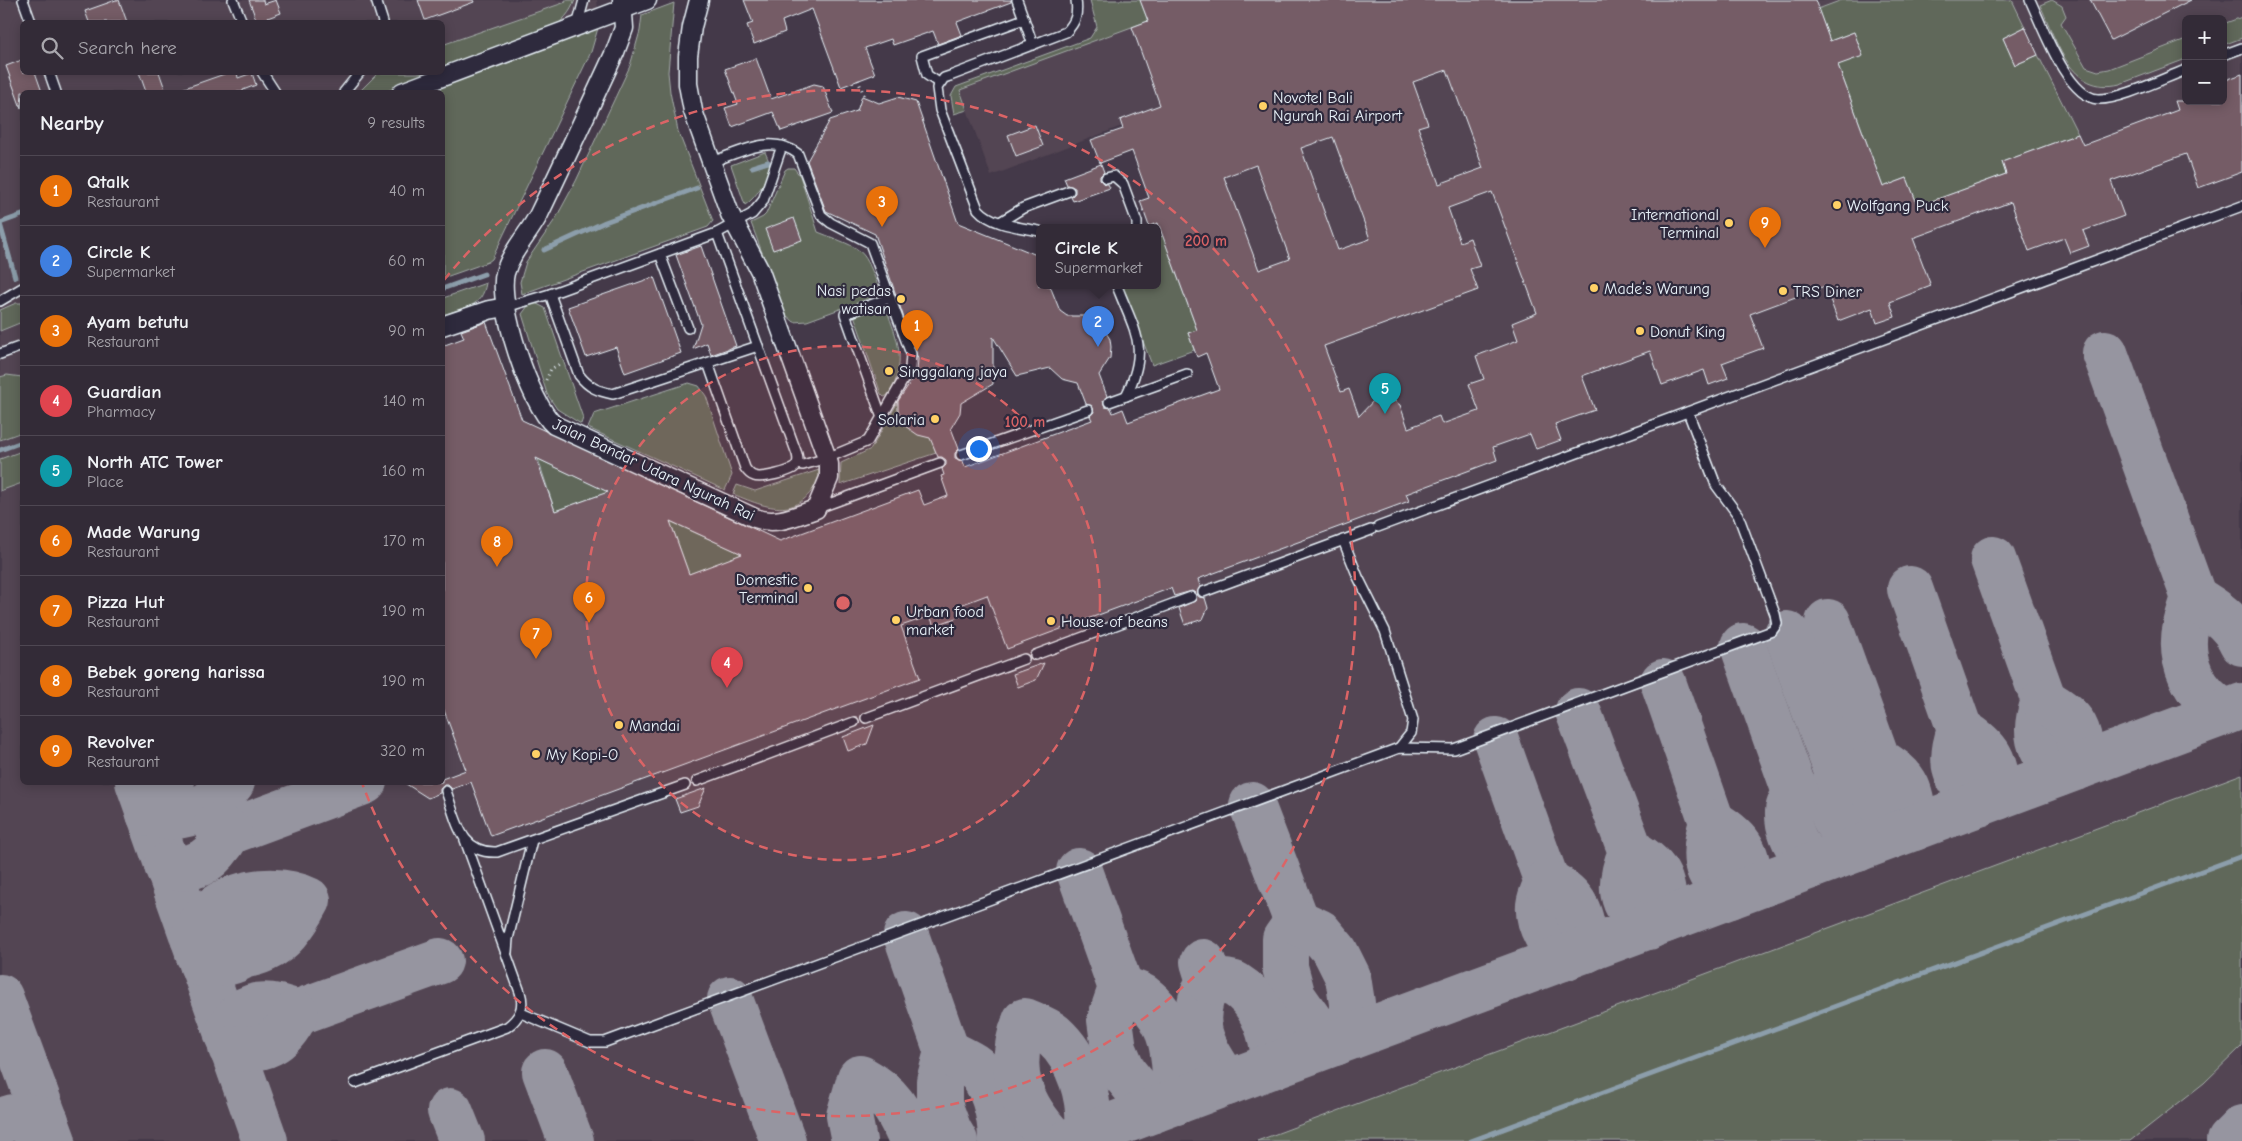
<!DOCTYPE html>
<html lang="en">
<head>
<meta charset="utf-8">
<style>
	:root { --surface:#332b37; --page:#3e3742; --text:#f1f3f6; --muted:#a9a7ad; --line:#4e4752; --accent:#95b2f1 }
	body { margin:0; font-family:"Comic Neue",sans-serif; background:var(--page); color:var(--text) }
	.controls { position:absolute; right:15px; top:15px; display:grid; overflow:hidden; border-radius:8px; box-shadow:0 2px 12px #0003 }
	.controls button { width:45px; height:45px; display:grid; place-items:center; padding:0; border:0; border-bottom:1px solid var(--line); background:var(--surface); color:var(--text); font:25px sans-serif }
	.you { position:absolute; left:978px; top:448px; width:18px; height:18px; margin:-12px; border:4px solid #fff; border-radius:50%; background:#1a73e8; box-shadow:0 0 0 8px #1a73e833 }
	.badge { display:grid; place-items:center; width:32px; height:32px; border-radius:50%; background:var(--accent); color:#fff; font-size:16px; font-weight:700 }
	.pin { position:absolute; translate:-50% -41px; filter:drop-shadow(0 1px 2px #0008) }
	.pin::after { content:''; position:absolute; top:26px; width:18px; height:15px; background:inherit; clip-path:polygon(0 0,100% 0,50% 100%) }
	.popup { position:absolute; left:1036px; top:224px; width:125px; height:65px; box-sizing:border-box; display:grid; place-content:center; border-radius:8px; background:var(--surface); filter:drop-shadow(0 1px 4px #0005); font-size:16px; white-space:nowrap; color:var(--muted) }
	.popup b { font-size:19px; color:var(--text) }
	.popup::after { content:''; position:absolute; left:50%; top:100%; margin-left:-10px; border:10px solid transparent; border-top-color:var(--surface) }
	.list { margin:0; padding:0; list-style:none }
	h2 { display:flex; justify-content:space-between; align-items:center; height:65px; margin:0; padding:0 20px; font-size:21px }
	h2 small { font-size:16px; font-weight:400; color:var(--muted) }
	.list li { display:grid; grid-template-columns:32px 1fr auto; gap:15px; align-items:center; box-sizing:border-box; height:70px; padding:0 20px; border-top:1px solid var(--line) }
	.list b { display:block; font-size:19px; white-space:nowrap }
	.list p { margin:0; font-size:16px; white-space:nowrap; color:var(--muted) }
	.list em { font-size:16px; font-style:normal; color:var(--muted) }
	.icon { flex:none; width:28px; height:28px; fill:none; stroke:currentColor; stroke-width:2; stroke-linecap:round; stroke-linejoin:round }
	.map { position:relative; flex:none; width:2242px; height:1141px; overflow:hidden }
	.search { position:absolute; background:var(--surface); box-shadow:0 2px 12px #0003; left:20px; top:20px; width:425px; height:55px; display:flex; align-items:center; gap:12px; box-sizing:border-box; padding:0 18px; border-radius:8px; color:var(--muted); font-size:19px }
	.panel { position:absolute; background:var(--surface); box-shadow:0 2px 12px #0003; left:20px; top:90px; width:425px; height:695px; border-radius:8px }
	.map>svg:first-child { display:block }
	.built { fill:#524452; fill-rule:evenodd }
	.green { fill:#60675a; stroke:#a4aca9 }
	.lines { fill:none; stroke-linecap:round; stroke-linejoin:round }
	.stream { stroke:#8c9eab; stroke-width:5 }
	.taxiway { stroke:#9695a0; stroke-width:46 }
	.building { fill:#745c66; stroke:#e8f1f8; fill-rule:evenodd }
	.service-casing { stroke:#e8f1f8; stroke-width:12 }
	.minor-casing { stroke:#e8f1f8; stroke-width:21 }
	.path { stroke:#e8f1f8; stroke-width:3; stroke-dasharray:1 4; stroke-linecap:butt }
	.service { stroke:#2f2a3d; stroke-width:9 }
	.minor { stroke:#2f2a3d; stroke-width:18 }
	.ring { fill:none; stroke:#db6466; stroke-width:2.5; stroke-dasharray:9 6 }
	.poi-dot { fill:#ffd166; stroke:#2f2a3d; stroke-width:2 }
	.labels { text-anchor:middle; stroke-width:4.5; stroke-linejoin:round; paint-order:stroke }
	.poi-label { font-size:16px; fill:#e8f1f8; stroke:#2f2a3d; text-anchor:start }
	.street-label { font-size:16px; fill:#e8f1f8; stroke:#2f2a3d }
	.centre { fill:#db6466; stroke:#2f2a3d; stroke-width:2.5 }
	.ring-label { font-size:15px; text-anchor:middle; font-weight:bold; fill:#db6466; stroke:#2f2a3d; stroke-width:4.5; stroke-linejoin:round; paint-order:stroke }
</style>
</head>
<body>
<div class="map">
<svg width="2242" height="1141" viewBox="0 0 2242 1141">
	<rect width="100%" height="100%" fill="#443949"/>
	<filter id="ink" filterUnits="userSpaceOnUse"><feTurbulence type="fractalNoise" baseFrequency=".02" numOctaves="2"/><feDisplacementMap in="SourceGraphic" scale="10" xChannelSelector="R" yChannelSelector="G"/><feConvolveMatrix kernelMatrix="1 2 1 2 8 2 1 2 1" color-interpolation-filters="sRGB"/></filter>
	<g filter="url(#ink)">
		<path class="built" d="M0 0H597L599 19 591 52 442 92H22V782H442L443 333 446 344 464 338 468 347 492 338 555 511 600 495 673 529 689 574 858 512 863 527 885 519 879 504 918 490 924 505 948 496 941 476 1123 409 1128 421 1219 388 1206 354 1197 357 1188 333 1197 330 1158 223 1149 226 1140 201 1148 197 1132 152 1100 163 1091 140 1123 129 1122 126 991 176 960 90 1115 33 1104 0H2242V1141H0ZM2186 19H2223V101H2186ZM22 22H442V72H22Z"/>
		<g class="green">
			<path d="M565 0H575C570 13 563 21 551 29L443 70 442 45 566 2Z"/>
			<path d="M1090 0H1140L1148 21 960 90 967 110 954 114 951 96 956 87 1090 38 1097 27Z"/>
			<path d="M1842 0H2012L2025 27 2003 38 2015 65 2038 55 2078 134 2002 162 2006 174 1894 215 1916 201 1907 178 1883 187 1838 65 1854 32 1830 41 1818 9Z"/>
			<path d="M2052 0 2062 6 2066 16 2061 23 2086 67 2098 71 2109 69 2186 39V59L2120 84C2070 96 2057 41 2040 5Z"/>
			<path d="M674 3 668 72 670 92 678 131 713 221 708 227 522 294 520 282 526 262 556 218 576 181 630 66 640 31 642 15Z"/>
			<path d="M2242 17V38L2223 45V24Z"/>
			<path d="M598 28 591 52 492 259 488 262 443 278 442 92H423Z"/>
			<path d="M378 73H436L384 92H359Z"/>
			<path d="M765 152C767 157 770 162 769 167 767 180 756 198 745 205L731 165Z"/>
			<path d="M788 168H794L800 176 818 232C866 251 863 246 881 294L807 321 794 322 785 314 751 223 763 217 766 214 785 170Z"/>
			<path d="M1163 236 1197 330 1188 333 1194 350 1152 365 1122 286H1157V238Z"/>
			<path d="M486 283C482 308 465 307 443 315V298Z"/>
			<path d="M16 303H22V322L0 331V310Z"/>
			<path d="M535 303 545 308 583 418 581 424 557 409 547 394 522 314 528 306Z"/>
			<path d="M885 305C895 335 906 353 894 385 891 390 890 395 884 397L881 394 854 315Z"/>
			<path d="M7 375 22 377V432L0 440V377Z"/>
			<path d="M689 383 699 386 706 396 732 475 725 490 588 428 594 414Z"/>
			<path d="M898 402C899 423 910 433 930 436L936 453 840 485 841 463 871 449Z"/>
			<path d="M22 451V483L0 491V459Z"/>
			<path d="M538 459 618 496 616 502 600 495 555 511Z"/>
			<path d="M819 470 822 472C802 520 773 511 733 494L737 485 755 491Z"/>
			<path d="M656 515 740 553V555L689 574 673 529 654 520Z"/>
			<path d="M2242 774V1046L2204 1083 2130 1141H1257Z"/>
		</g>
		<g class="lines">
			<g class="stream">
				<path d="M752 167 768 162"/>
				<path d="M0 223 22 215"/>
				<path d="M0 224 15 277"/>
				<path d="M544 250 605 222 697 188"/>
				<path d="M442 289 484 274"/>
				<path d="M0 450 22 442"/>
				<path d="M1471 1141 2242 856"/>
			</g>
			<g class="taxiway">
				<path d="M2105 353 2194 598C2191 607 2188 616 2186 625 2178 660 2194 695 2225 712"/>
				<path d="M1993 559 2044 701C2032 733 2038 748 2058 774"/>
				<path d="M1910 589 1960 730C1948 764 1954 779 1979 804"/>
				<path d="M2194 598C2214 610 2232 621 2242 643"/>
				<path d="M1828 622 1878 761C1866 796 1870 808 1896 834"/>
				<path d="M1787 634 1839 777C1836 782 1832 787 1831 792 1826 814 1844 834 1858 849"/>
				<path d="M1743 646 1795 792C1793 798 1788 805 1788 811 1787 833 1799 851 1813 865"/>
				<path d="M1663 682 1712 822C1702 855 1703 873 1730 896"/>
				<path d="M2044 701C2074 717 2085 732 2078 767"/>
				<path d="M1578 711 1631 852C1618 884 1618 906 1648 927"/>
				<path d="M1960 730C1990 748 1997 761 1998 797"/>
				<path d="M1496 740 1547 882C1544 889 1540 897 1539 905 1537 926 1551 944 1564 958"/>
				<path d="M1878 761C1909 776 1913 795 1914 828"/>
				<path d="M138 782 265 1141"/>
				<path d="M172 782 153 800 149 814C182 822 212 809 232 782"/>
				<path d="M1252 805 1297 922 1285 939V967L1293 997 1312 1024 1335 1043"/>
				<path d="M1712 822C1744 841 1747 853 1751 888"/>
				<path d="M229 832 364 782"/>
				<path d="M1631 852C1664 870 1663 885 1665 920"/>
				<path d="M167 866C199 873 214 857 229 832L216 826"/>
				<path d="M1079 871 1121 988 1110 1020 1114 1049 1124 1073 1154 1110"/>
				<path d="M1547 882C1580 898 1581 916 1586 950"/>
				<path d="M1297 922 1319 932 1335 951 1348 977 1352 1003V1036"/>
				<path d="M906 935 947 1052 939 1081V1104L949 1131 955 1141"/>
				<path d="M193 938C195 933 198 926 202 921 225 892 275 884 308 900 281 952 255 962 198 954L204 936 214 926 247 920 265 929C246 959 236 965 202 964"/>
				<path d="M1203 962 1209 981C1186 1022 1203 1048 1227 1083"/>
				<path d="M1209 981C1217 982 1229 981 1236 985 1262 1001 1275 1037 1273 1066"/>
				<path d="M1121 988C1128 991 1137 993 1143 997 1176 1021 1175 1065 1176 1102"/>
				<path d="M0 997 53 1141"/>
				<path d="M730 999 783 1141"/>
				<path d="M227 1035C242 1001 265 1000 296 1013L440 961"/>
				<path d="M231 1048C263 1052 282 1043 296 1013"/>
				<path d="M947 1052C955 1056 964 1060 972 1065 993 1079 1001 1117 1001 1141"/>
				<path d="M545 1072 571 1141"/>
				<path d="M450 1111 462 1141"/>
				<path d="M0 1122C16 1113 30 1116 46 1121L44 1133 37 1141"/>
				<path d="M854 1141 849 1116 860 1078C891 1095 898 1109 912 1141"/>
				<path d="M1054 1141C1019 1104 1006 1070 1025 1021 1034 1025 1046 1029 1053 1035 1080 1059 1091 1099 1088 1134"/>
				<path d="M1070 1141 2242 706"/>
				<path d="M2229 1141 2242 1128"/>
			</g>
		</g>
		<g class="building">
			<path d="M116 0H119L127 22H89L85 11Z"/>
			<path d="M249 0H263L264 4 276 0 281 13 257 22Z"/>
			<path d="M418 0H473L474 2 425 20Z"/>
			<path d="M744 0H1011V2L957 22 962 35 938 44 933 31 893 45 891 39 865 48 875 74 841 87 812 9 782 21 785 32 754 44 747 25 753 23Z"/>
			<path d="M1140 0H1815L1830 41 1854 32 1863 56 1838 65 1883 187 1907 178 1918 206 2006 174 2002 162 2078 134 2083 145 2178 110 2175 101H2223V81L2242 74V172L2198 188 2186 154 2111 181 2124 216 2083 231 2089 246 2070 253 2064 238 2029 251 2011 202 1913 238 1931 286 1890 302 1895 317 1877 323 1872 308 1838 321 1825 286 1750 314 1763 348 1722 363 1728 378 1709 385 1704 370 1662 385 1650 351 1582 376 1595 410 1555 424 1561 440 1536 449 1530 434 1493 447 1497 460 1406 494 1409 501 1198 579 1200 586 1197 594 1199 597 1205 598 1208 608 1203 619 1185 625 1179 608 1195 601 1197 595 1192 591 1174 596 1171 588 1007 649 987 595 958 606 961 616 934 626 930 616 901 626 920 678 491 836 471 782 452 789 448 785H444L440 789V793L428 798 403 782H442V779L466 770 442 705V346L464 338 461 331 486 322 522 420 780 541 918 490 924 505 948 496 941 476 944 475 942 469 946 465V460L942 457H938L930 438 918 435 905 426 898 410V401L917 372 918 359 875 234 826 211 807 161 830 120 857 111 862 96 879 103 898 97 916 102 958 223 1039 256V286H1050L1060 311 1067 316H1086L1101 325 1110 339 1111 347 1110 358 1099 375 1107 396 1103 401 1105 407 1111 408 1113 413 1123 409 1128 422 1219 389 1206 353 1197 357 1188 333 1197 330 1158 223 1149 226 1140 201 1149 198 1132 151 1100 163 1091 140 1123 129 1120 120 1160 105 1132 27 1148 21ZM1447 70 1483 168 1439 184 1418 127 1428 124 1413 82ZM1333 137 1370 239 1338 250 1301 148ZM1256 165 1290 259 1259 270 1224 177ZM1492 192 1537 313 1512 323 1518 340 1476 356 1484 379 1469 384 1479 411 1442 424 1439 416 1408 428 1400 405 1388 396H1381L1375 399 1359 416 1349 389 1341 392 1324 346 1478 290 1470 269 1480 266 1470 238 1460 242 1448 208ZM993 337 1017 376 1050 368 1062 379 1078 383 1086 404 1092 406 1094 412 1090 416 1092 420 965 467 963 461 955 458V453L959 449 951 428 960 413 961 403 993 384ZM536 458 608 492 555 511ZM670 521 742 554 689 574Z"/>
			<path d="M2090 0H2191L2111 40Z"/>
			<path d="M2025 27 2038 55 2015 65 2003 38Z"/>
			<path d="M756 58 771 99 814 84 823 86 833 113 781 131 773 112 732 127 725 108 738 104 725 69Z"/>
			<path d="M22 60V72H35L42 92H22L21 108 6 66Z"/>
			<path d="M139 72H159L166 92H146Z"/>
			<path d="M230 72H237L238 78 252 73 256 85 243 90V92H180L179 90Z"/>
			<path d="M1035 125 1043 146 1016 156 1008 135Z"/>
			<path d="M1101 164 1104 172 1100 176V180L1104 184H1108L1110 188 1073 201 1071 197 1075 193V188L1067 185 1064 178Z"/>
			<path d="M794 218 802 240 773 250 765 229Z"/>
			<path d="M701 246 736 346 711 355 707 343 693 349 701 324 676 255Z"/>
			<path d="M654 277 681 353 625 373 616 347 586 357 568 307Z"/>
			<path d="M1044 663 1036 680 1018 687 1013 674Z"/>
			<path d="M874 725 867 744 848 751 843 737Z"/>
			<path d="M706 788 698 806 680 812 675 799Z"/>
		</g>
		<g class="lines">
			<g class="service-casing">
				<g id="service">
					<path d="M23 0 31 22"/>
					<path d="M233 0 242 22"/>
					<path d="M376 0 383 22"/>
					<path d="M2030 0C2042 25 2067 97 2098 99 2120 100 2164 78 2186 70"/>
					<path d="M1024 19 1033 45"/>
					<path d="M577 26 584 0"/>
					<path d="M2223 55 2242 48"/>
					<path d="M49 72 56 92"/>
					<path d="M262 72 275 92"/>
					<path d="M939 83 927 75 922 56 1024 19 1017 0"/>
					<path d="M344 92 360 72"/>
					<path d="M711 162C739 153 771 133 798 154L821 215 831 223 870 243 911 354 910 368 868 441 827 458 803 465 797 464"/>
					<path d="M1106 178 1114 176 1123 184 1137 222V228"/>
					<path d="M1000 222 1023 208 1069 191"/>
					<path d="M1039 231C1019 227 992 225 978 209L940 110 937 88 944 78 950 76 1066 32C1076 22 1078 14 1076 0"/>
					<path d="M660 254 688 328"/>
					<path d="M1117 286C1135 333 1150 347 1126 396"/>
					<path d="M550 294 579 375C589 388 598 391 613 394L758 346"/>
					<path d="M0 301 22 288"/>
					<path d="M506 307 550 294 717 233 752 214 763 201 782 146"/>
					<path d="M0 354 22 346"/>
					<path d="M708 363 745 468C747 471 750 475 754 476 761 479 791 472 796 466 799 462 798 458 797 454L717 233"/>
					<path d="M1109 402 1187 374"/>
					<path d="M882 418 845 314 890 298"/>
					<path d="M961 455 1088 410"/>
					<path d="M818 508 940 463"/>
					<path d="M1378 527 2242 206"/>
					<path d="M1343 540 1358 577 1385 631 1413 720 1411 733 1399 748"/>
					<path d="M1203 592 1371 530"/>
					<path d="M1035 655 1191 597"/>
					<path d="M866 718 1024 659"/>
					<path d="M697 781 854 722"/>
					<path d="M446 791C457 821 460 854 497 852L685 785"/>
					<path d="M507 952 508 939 532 840"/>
					<path d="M521 1013 590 1042H605L1399 748 1454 749 1772 631 1777 624 1775 614 1738 515 1716 485 1688 412"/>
					<path d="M355 1083 507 1027C519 1018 525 1008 520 992L465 840"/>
				</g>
			</g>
			<g class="minor-casing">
				<g id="minor">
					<path d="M622 0 624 28 615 52C590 106 565 160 539 214 529 234 511 251 505 273 497 304 530 404 554 425L755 518C776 526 795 516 816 509L829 478V464L760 271 730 214 693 111 688 84V56L692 27 699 0"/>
					<path d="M402 92 647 0"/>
					<path d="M442 326 489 310 506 307"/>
				</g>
			</g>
			<g class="path">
				<path d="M858 80 865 98"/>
				<path d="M546 380 551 369 561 363"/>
			</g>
			<use href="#service" class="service"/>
			<use href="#minor" class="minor"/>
		</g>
	</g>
	<circle cx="843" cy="603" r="257" fill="#db6466" fill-opacity=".12"/>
	<g class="ring">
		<circle cx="843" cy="603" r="257"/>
		<path d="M444 280A513 513 0 1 1 362 783"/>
	</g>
	<g class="poi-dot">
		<circle cx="1263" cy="106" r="5"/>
		<circle cx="1837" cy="205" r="5"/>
		<circle cx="1729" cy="223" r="5"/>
		<circle cx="1594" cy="288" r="5"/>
		<circle cx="1783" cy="291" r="5"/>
		<circle cx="901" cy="299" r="5"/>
		<circle cx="1640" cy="331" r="5"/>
		<circle cx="889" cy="371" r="5"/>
		<circle cx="935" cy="419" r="5"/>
		<circle cx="808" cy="588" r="5"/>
		<circle cx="896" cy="620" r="5"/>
		<circle cx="1051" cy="621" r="5"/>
		<circle cx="619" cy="725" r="5"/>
		<circle cx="536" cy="754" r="5"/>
	</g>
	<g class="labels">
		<g class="poi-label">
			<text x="1273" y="103">Novotel Bali<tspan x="1273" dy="18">Ngurah Rai Airport</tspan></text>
			<text x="1847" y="211">Wolfgang Puck</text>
			<text x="1719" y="220" text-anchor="end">International<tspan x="1719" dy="18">Terminal</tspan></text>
			<text x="1604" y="294">Made’s Warung</text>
			<text x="891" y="296" text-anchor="end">Nasi pedas<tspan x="891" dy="18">watisan</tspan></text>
			<text x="1793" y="297">TRS Diner</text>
			<text x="1650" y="337">Donut King</text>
			<text x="899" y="377">Singgalang jaya</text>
			<text x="925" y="425" text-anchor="end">Solaria</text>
			<text x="798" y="585" text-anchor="end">Domestic<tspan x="798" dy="18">Terminal</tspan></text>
			<text x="906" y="617">Urban food<tspan x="906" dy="18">market</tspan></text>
			<text x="1061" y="627">House of beans</text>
			<text x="629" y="731">Mandai</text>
			<text x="546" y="760">My Kopi-O</text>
		</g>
		<g class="street-label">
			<text transform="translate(654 469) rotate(25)" y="6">Jalan Bandar Udara Ngurah Rai</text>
		</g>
	</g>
	<circle cx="843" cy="603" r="8" class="centre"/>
	<g class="ring-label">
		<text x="1206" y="246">200 m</text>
		<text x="1025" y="427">100 m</text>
	</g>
</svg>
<div class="controls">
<button>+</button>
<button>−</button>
</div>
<div class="you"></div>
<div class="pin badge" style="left:917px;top:351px;background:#e8710a">1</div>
<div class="pin badge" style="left:1098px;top:347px;background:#3f7fe0">2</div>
<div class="popup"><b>Circle K</b>Supermarket</div>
<div class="pin badge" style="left:882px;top:227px;background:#e8710a">3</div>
<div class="pin badge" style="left:727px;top:688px;background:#e0444e">4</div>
<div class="pin badge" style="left:1385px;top:414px;background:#0f9aa8">5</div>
<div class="pin badge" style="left:589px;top:623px;background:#e8710a">6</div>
<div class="pin badge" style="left:536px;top:659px;background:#e8710a">7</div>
<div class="pin badge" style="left:497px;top:567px;background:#e8710a">8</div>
<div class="pin badge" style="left:1765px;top:248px;background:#e8710a">9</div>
<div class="search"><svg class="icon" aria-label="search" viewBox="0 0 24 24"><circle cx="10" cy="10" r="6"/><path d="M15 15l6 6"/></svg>Search here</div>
<section class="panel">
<h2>Nearby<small>9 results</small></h2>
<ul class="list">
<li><span class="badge" style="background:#e8710a">1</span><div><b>Qtalk</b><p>Restaurant</p></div><em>40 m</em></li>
<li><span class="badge" style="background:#3f7fe0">2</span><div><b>Circle K</b><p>Supermarket</p></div><em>60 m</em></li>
<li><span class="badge" style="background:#e8710a">3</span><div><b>Ayam betutu</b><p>Restaurant</p></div><em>90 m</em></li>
<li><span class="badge" style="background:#e0444e">4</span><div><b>Guardian</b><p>Pharmacy</p></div><em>140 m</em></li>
<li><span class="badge" style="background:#0f9aa8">5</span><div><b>North ATC Tower</b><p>Place</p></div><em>160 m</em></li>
<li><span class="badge" style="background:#e8710a">6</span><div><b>Made Warung</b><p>Restaurant</p></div><em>170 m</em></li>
<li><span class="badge" style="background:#e8710a">7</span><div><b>Pizza Hut</b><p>Restaurant</p></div><em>190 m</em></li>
<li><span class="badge" style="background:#e8710a">8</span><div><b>Bebek goreng harissa</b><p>Restaurant</p></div><em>190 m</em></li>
<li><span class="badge" style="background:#e8710a">9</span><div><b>Revolver</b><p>Restaurant</p></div><em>320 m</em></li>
</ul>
</section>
</div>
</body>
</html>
